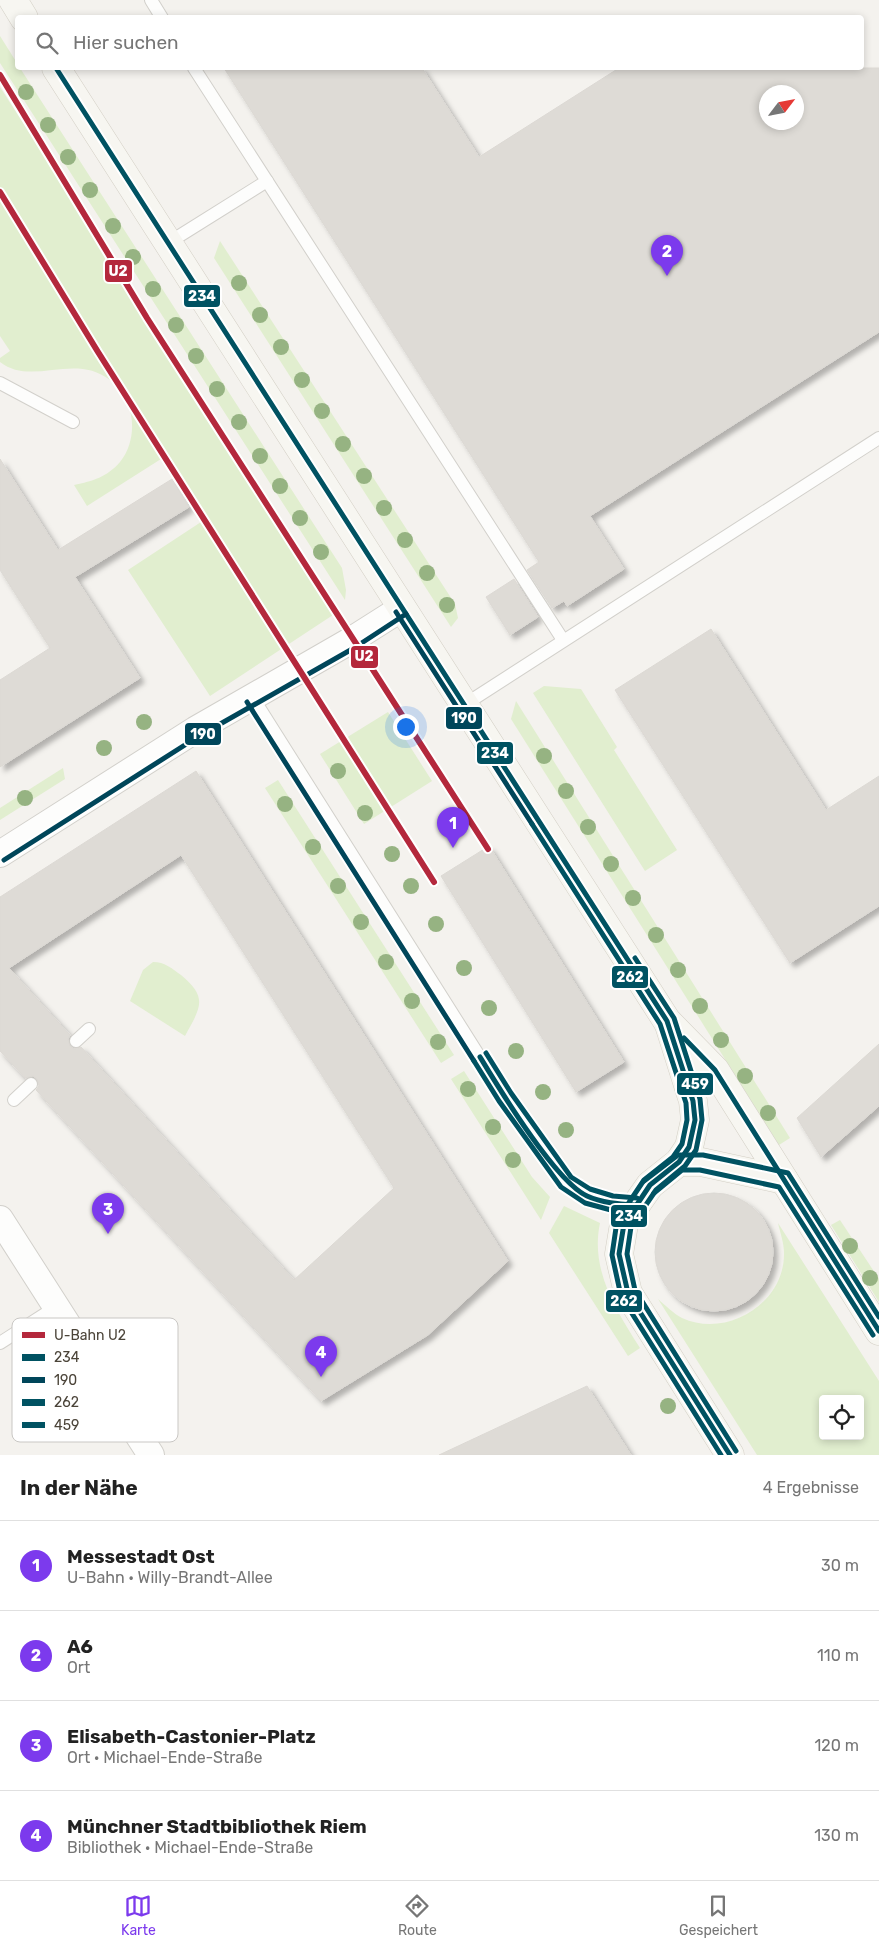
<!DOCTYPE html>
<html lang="de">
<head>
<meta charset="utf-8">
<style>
	:root { --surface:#fff; --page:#f6f6f6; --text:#222; --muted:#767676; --line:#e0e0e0; --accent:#7c3aed }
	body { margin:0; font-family:Rubik,sans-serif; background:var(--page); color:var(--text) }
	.controls { position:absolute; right:15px; bottom:15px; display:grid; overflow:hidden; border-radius:5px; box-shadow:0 2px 8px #0003 }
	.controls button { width:45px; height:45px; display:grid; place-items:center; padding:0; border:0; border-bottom:1px solid var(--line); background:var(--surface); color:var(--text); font:25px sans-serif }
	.compass { position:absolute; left:759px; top:85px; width:45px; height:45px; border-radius:50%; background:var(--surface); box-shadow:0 2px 8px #0003; rotate:58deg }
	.you { position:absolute; left:405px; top:726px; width:18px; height:18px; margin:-12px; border:4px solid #fff; border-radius:50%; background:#1a73e8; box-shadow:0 0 0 8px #1a73e833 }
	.badge { display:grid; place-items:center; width:32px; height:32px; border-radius:50%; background:var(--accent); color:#fff; font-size:16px; font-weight:700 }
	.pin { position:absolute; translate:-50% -41px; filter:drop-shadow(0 1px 2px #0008) }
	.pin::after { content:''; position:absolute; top:26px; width:18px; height:15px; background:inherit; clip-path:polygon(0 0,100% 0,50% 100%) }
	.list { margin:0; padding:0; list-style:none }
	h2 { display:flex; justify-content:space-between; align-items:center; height:65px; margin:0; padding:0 20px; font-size:21px }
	h2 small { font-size:16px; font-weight:400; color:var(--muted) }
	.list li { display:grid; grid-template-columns:32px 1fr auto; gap:15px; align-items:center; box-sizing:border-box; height:90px; padding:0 20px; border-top:1px solid var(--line) }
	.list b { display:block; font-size:19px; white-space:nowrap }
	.list p { margin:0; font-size:16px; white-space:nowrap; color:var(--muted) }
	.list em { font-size:16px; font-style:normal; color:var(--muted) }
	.icon { flex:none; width:28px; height:28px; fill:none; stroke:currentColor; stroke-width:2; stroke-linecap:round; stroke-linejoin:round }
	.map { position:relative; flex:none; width:879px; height:1455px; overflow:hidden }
	.search { position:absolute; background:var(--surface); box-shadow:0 2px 8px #0003; left:15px; right:15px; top:15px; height:55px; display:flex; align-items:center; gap:12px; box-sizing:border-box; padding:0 18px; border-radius:5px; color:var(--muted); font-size:19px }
	.sheet { height:425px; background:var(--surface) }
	nav { display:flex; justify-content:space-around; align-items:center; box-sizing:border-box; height:70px; border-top:1px solid var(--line); background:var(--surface); font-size:14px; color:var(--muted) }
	nav a { display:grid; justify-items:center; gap:2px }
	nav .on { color:var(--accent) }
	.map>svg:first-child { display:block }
	.green { fill:#e1eecf; fill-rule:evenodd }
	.building { fill:#dedbd6; stroke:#dcd9d4; fill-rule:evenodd; filter:url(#shadow) }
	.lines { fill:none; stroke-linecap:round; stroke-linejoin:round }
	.lane-casing { stroke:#d2d0cb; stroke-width:14 }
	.street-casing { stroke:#d2d0cb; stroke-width:28 }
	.secondary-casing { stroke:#d3cfc5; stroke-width:29 }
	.lane { stroke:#fdfdfc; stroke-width:12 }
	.street { stroke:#fdfdfc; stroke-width:26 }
	.secondary { stroke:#f7f6f1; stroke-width:28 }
	.bus-1-casing { stroke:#fff; stroke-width:9 }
	.bus-2-casing { stroke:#fff; stroke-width:9 }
	.bus-3-casing { stroke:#fff; stroke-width:9 }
	.bus-4-casing { stroke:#fff; stroke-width:9 }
	.bus-1 { stroke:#005262; stroke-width:5 }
	.bus-2 { stroke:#00465a; stroke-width:5 }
	.bus-3 { stroke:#005262; stroke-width:5 }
	.bus-4 { stroke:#005262; stroke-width:5 }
	.metro-1-casing { stroke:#fff; stroke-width:10 }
	.metro-1 { stroke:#b4283c; stroke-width:6 }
	.tree { fill:#96b382 }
	.key { fill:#fff; stroke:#c9c7c4; stroke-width:1 }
	.key-label { font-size:14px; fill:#4b4439 }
	.line-badge { stroke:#fff; stroke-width:2 }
	.badge-label { font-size:14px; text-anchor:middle; font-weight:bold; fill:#fff }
</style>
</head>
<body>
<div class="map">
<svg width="879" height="1455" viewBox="0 0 879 1455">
	<defs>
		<filter id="shadow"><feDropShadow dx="4.5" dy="4.5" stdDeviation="2.5" flood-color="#0004"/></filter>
	</defs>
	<rect width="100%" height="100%" fill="#f4f2ee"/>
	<g class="green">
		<path d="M0 36 17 63 18 68H20L342 568 346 590 345 600 0 63Z"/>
		<path d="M0 87 326 595 333 615 210 696 128 570 201 522 161 459 87 506 74 485C93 481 107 477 120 462 131 449 134 430 131 415 128 400 121 388 110 380 74 352 32 387 0 362V358L10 351 0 336Z"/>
		<path d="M220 241 455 604 458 618 451 627 214 258Z"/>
		<path d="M544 686 581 689 617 747 614 750 677 850 645 871 533 693Z"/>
		<path d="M516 701 790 1138 779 1145 511 719Z"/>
		<path d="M388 712 432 781 364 824 320 754Z"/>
		<path d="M63 768 65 779 0 820V808Z"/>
		<path d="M278 780 454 1055 441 1063 265 788Z"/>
		<path d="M153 962C165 962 171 968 181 975 209 998 200 1008 185 1036L130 1001 143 970Z"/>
		<path d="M464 1071 532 1177 550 1197 541 1220 451 1079Z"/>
		<path d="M564 1206 600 1223C590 1270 616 1310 640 1348L628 1356 549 1233Z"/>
		<path d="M840 1220 879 1279V1302L831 1225Z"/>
		<path d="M778 1223 879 1381V1455H757L658 1299C665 1305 674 1314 682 1318 727 1339 785 1303 784 1253 784 1243 780 1232 778 1223ZM823 1399H860V1436H823Z"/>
	</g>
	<g class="building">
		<path d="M224 68H422L479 157 619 68H879V332L590 516 624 569 567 606 564 601 552 608 527 570 539 562ZM766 92H796V122H766Z"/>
		<path d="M0 459 58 550 172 479 189 507 75 577 140 678 0 767V680L50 648 0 570Z"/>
		<path d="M514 579 538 617 510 635 486 597Z"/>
		<path d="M711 629 826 810 879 776V906L790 963 615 690Z"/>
		<path d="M196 771 508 1261 428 1335 321 1401 36 1090 39 1086 37 1079 33 1076 25 1078 0 1051V897ZM181 855 394 1188 294 1280 81 1047 74 1049 70 1046 68 1039 70 1035 9 968Z"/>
		<path d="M489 846 624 1062 576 1092 441 876Z"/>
		<path d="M879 1044V1106L821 1157 797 1118Z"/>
		<circle cx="714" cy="1252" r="59"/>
		<path d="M587 1386 631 1455H439L548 1404Z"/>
	</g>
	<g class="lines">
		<g class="lane-casing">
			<g id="lane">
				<path d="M151 0 162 18"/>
				<path d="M194 68 563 640"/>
				<path d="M168 243 267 181"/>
				<path d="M0 383 73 422"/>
				<path d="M253 698 505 1097 566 1182 587 1196 612 1203 636 1205"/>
				<path d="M464 705 879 438"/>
				<path d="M76 1041 89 1029"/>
				<path d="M14 1100 31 1084"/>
				<path d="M0 1343 56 1307"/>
			</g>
		</g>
		<g class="street-casing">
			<g id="street">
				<path d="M0 854 195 730 350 641 402 608"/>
				<path d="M0 1219 151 1455"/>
			</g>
		</g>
		<g class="secondary-casing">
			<g id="secondary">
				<path d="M13 0 24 18"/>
				<path d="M56 68 667 1021 715 1070 879 1331"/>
				<path d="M669 1025 693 1101 695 1120 689 1147 679 1162 650 1185 636 1205 624 1224 619 1254 628 1293 730 1455"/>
				<path d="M679 1162H701L784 1180"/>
			</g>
		</g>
		<use href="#lane" class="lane"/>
		<use href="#street" class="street"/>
		<use href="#secondary" class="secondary"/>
		<g class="bus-1-casing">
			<g id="bus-1">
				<path d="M56 68 667 1021 693 1101 695 1120 689 1147 679 1162 650 1185 624 1224 619 1254 628 1293 730 1455"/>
				<path d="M684 1038 715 1070 879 1331"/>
				<path d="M480 1057C500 1090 555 1181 587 1196 602 1203 620 1204 636 1205"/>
			</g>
		</g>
		<g class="bus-2-casing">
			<g id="bus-2">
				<path d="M396 612 532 824"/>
				<path d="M247 702 474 1061"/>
				<path d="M4 860 199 736 354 648 406 614"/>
			</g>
		</g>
		<g class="bus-3-casing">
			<g id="bus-3">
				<path d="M532 824 660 1024 686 1103 687 1120 682 1144 673 1157 644 1180 630 1201 617 1221 612 1255 621 1296 721 1455"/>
				<path d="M474 1061 499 1101 561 1187 585 1203 611 1210 635 1212"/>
				<path d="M654 1193 682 1170H700L779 1187 873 1335"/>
			</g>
		</g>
		<g class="bus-4-casing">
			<g id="bus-4">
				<path d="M635 958 674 1018 700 1099 702 1120 696 1150 685 1166 656 1190 631 1227 627 1254 635 1290 736 1451"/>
				<path d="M486 1053 511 1093 571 1177 590 1189 613 1196 637 1198"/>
				<path d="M644 1181 678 1155H703L788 1173 879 1317"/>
			</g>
		</g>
		<use href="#bus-1" class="bus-1"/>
		<use href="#bus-2" class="bus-2"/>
		<use href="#bus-3" class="bus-3"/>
		<use href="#bus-4" class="bus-4"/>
		<g class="metro-1-casing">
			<g id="metro-1">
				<path d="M0 75 147 318 488 849"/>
				<path d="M0 192 98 352 434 882"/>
			</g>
		</g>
		<use href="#metro-1" class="metro-1"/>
	</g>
	<g class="tree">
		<circle cx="26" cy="92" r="8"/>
		<circle cx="48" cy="125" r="8"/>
		<circle cx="68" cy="157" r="8"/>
		<circle cx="90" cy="190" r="8"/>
		<circle cx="113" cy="226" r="8"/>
		<circle cx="133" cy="257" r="8"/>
		<circle cx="239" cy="283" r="8"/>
		<circle cx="153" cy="289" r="8"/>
		<circle cx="260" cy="315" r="8"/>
		<circle cx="176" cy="325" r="8"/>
		<circle cx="281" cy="347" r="8"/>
		<circle cx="196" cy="356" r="8"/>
		<circle cx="302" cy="380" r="8"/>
		<circle cx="217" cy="389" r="8"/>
		<circle cx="322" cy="411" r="8"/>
		<circle cx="239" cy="422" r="8"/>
		<circle cx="343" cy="444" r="8"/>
		<circle cx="260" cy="456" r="8"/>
		<circle cx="364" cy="476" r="8"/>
		<circle cx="280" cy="486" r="8"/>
		<circle cx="384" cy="508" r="8"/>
		<circle cx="300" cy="518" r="8"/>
		<circle cx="405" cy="540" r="8"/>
		<circle cx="321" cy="552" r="8"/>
		<circle cx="427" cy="573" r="8"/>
		<circle cx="447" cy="605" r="8"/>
		<circle cx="144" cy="722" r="8"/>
		<circle cx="104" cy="748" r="8"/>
		<circle cx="544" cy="756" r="8"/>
		<circle cx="338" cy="771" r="8"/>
		<circle cx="566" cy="791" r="8"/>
		<circle cx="25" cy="798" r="8"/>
		<circle cx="285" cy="804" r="8"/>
		<circle cx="365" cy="813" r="8"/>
		<circle cx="588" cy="827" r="8"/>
		<circle cx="313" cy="847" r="8"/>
		<circle cx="392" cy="854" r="8"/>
		<circle cx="611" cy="864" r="8"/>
		<circle cx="338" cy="886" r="8"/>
		<circle cx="411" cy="886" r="8"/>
		<circle cx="633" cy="898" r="8"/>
		<circle cx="361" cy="922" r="8"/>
		<circle cx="436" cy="924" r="8"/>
		<circle cx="656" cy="935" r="8"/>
		<circle cx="386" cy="962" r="8"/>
		<circle cx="464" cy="968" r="8"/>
		<circle cx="678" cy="970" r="8"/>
		<circle cx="412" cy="1001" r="8"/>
		<circle cx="700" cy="1006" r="8"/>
		<circle cx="489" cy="1008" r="8"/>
		<circle cx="721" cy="1040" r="8"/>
		<circle cx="438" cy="1042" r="8"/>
		<circle cx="516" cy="1051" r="8"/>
		<circle cx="745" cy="1076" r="8"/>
		<circle cx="468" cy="1089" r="8"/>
		<circle cx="543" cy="1092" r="8"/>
		<circle cx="768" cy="1113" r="8"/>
		<circle cx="493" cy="1127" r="8"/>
		<circle cx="566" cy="1130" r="8"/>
		<circle cx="513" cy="1160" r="8"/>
		<circle cx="850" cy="1246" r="8"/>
		<circle cx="870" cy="1278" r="8"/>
		<circle cx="668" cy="1406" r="8"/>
	</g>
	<rect x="12" y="1318" width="166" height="124" rx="8" class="key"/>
	<rect x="22" y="1332" width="23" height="6" fill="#b4283c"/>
	<rect x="22" y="1354" width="23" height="7" fill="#005262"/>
	<rect x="22" y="1377" width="23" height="6" fill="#00465a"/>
	<rect x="22" y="1399" width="23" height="7" fill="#005262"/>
	<rect x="22" y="1422" width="23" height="6" fill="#005262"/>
	<g class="key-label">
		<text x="54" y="1340">U-Bahn U2</text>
		<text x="54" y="1362">234</text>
		<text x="54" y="1385">190</text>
		<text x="54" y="1407">262</text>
		<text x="54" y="1430">459</text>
	</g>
	<g class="line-badge">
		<rect x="104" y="259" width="29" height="24" rx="5" fill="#b4283c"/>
		<rect x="183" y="284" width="38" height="24" rx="5" fill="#005262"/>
		<rect x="350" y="645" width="29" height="24" rx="5" fill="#b4283c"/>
		<rect x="445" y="706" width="38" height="24" rx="5" fill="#00465a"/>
		<rect x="184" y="722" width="38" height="24" rx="5" fill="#00465a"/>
		<rect x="476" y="741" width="38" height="24" rx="5" fill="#005262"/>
		<rect x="611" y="965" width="38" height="24" rx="5" fill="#005262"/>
		<rect x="676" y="1072" width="38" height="24" rx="5" fill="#005262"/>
		<rect x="610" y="1204" width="38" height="24" rx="5" fill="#005262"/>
		<rect x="605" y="1289" width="38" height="24" rx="5" fill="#005262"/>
	</g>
	<g class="badge-label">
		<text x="118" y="276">U2</text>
		<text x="202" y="301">234</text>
		<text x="364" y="661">U2</text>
		<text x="464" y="723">190</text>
		<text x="203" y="739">190</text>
		<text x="495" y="758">234</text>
		<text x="630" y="982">262</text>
		<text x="695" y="1089">459</text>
		<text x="629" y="1221">234</text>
		<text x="624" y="1306">262</text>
	</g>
</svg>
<div class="controls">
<button><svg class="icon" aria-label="locate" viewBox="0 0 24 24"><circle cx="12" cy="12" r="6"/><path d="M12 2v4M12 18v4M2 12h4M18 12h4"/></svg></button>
</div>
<svg class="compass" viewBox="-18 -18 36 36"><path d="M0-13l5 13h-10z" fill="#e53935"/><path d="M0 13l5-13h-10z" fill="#767676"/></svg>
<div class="you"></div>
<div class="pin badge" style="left:453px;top:848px">1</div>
<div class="pin badge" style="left:667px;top:276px">2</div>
<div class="pin badge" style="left:108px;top:1234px">3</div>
<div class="pin badge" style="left:321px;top:1377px">4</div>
<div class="search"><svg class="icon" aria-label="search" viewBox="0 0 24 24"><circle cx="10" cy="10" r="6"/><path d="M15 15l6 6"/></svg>Hier suchen</div>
</div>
<section class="sheet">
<h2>In der Nähe<small>4 Ergebnisse</small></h2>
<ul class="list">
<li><span class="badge">1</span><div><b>Messestadt Ost</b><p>U-Bahn · Willy-Brandt-Allee</p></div><em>30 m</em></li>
<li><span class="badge">2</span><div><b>A6</b><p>Ort</p></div><em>110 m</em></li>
<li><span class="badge">3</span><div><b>Elisabeth-Castonier-Platz</b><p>Ort · Michael-Ende-Straße</p></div><em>120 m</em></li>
<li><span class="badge">4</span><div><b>Münchner Stadtbibliothek Riem</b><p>Bibliothek · Michael-Ende-Straße</p></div><em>130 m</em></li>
</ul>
</section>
<nav>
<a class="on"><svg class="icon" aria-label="map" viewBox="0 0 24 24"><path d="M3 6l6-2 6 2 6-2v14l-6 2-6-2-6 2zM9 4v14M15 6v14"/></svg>Karte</a>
<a><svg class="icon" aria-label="directions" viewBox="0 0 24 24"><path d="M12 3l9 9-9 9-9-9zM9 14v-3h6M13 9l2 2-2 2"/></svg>Route</a>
<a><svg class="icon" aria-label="saved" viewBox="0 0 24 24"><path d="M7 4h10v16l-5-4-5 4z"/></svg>Gespeichert</a>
</nav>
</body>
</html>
